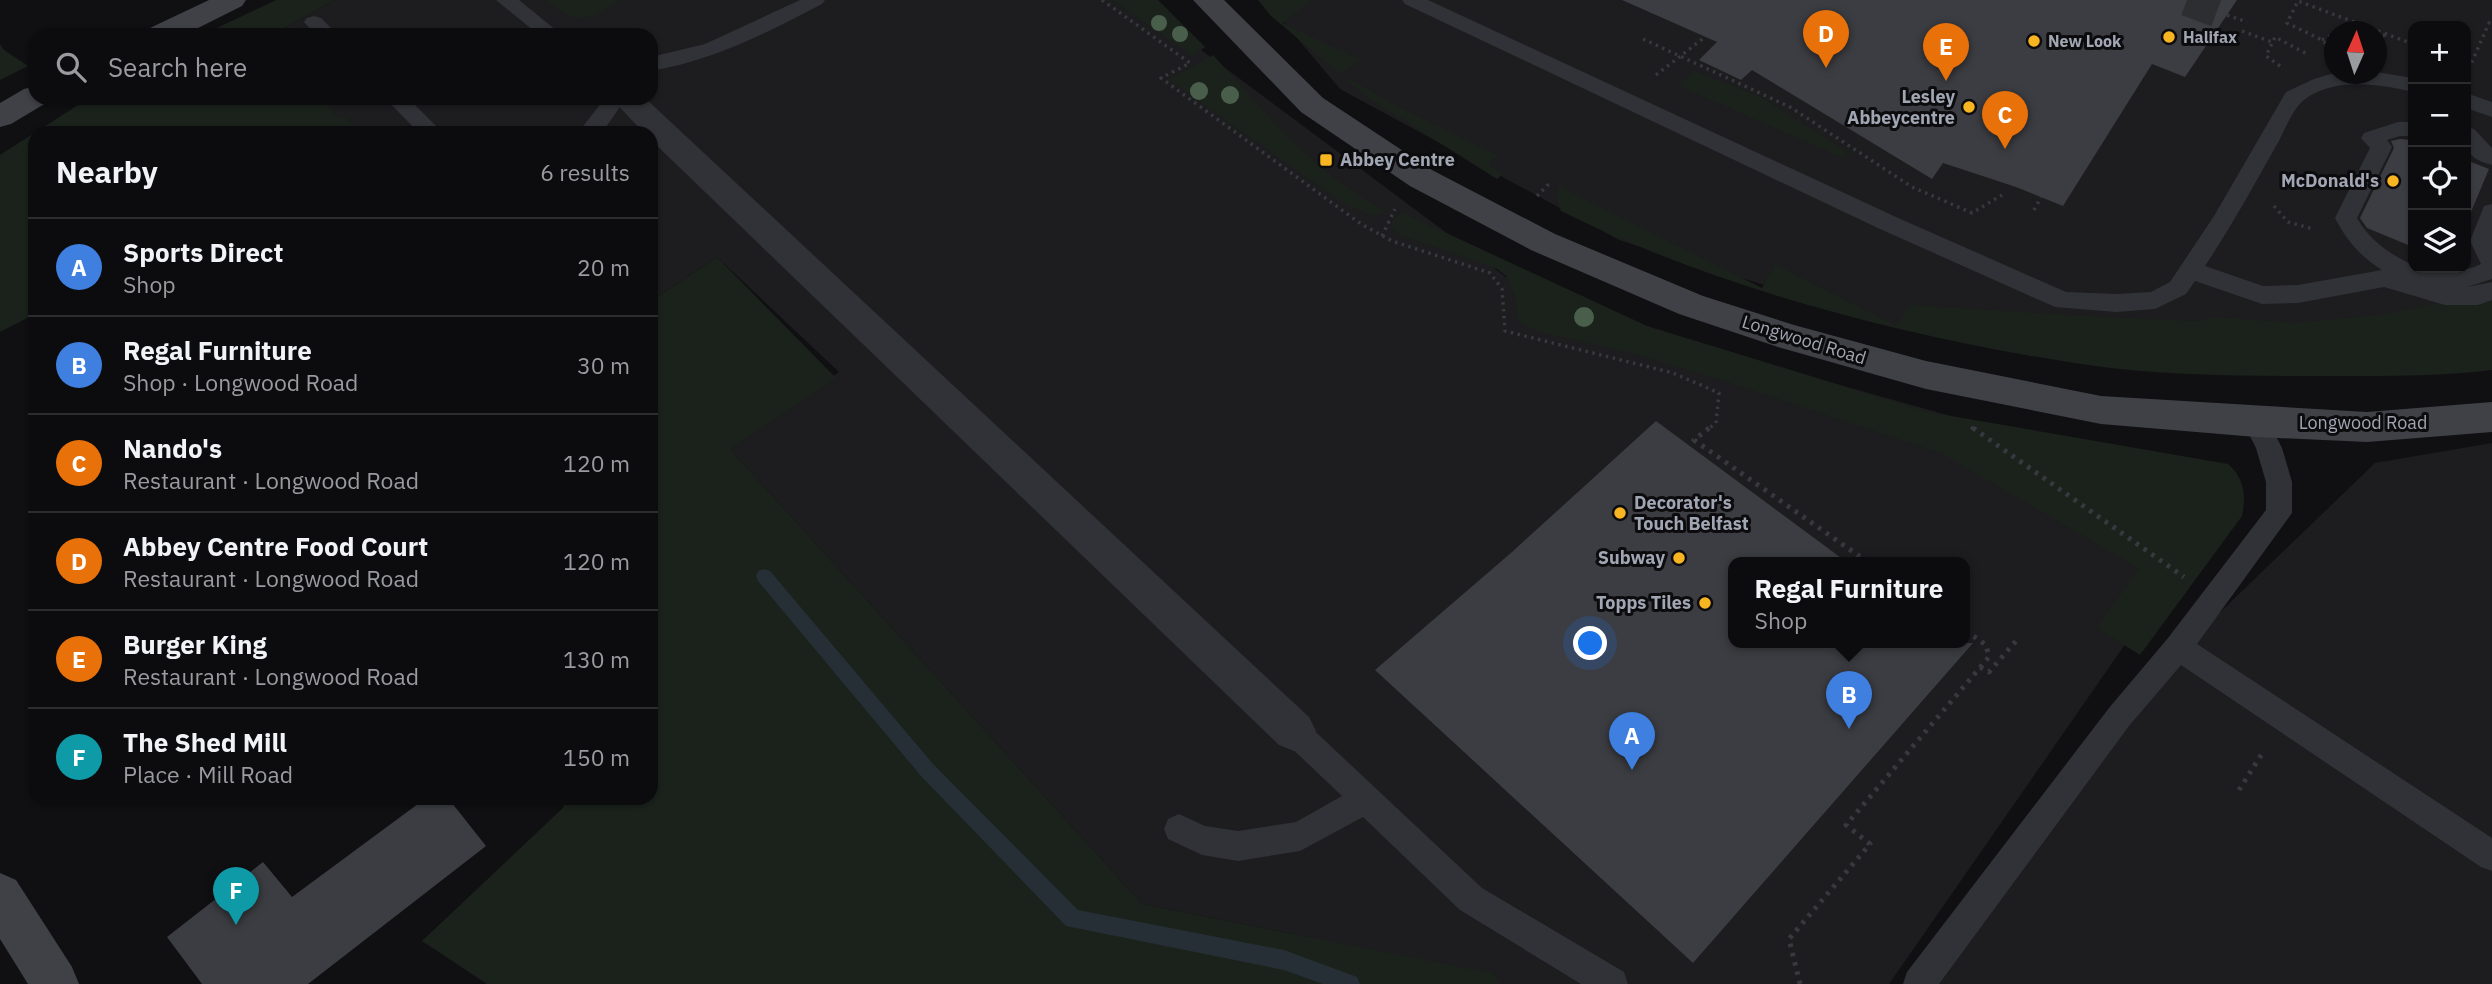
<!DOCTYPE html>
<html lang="en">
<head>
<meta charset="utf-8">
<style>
	:root { --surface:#0c0c0e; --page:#1a1a1c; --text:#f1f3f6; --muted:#9a9b9e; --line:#2c2c2e; --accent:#1a73e8 }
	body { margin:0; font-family:"IBM Plex Sans",sans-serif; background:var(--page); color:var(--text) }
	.controls { position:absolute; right:21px; top:21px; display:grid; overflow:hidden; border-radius:14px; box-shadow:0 2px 5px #0004 }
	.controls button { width:63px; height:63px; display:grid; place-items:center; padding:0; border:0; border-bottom:2px solid var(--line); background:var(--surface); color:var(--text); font:35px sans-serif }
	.compass { position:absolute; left:2324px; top:21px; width:63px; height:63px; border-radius:50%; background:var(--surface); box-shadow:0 2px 5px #0004; rotate:3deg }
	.you { position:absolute; left:1591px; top:644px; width:24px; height:24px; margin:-18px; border:5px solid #fff; border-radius:50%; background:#1a73e8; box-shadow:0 0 0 10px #1a73e833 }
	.badge { display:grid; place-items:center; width:46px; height:46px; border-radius:50%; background:var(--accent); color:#fff; font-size:23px; font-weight:700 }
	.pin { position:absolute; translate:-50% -58px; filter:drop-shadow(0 2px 4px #0008) }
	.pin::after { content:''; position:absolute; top:37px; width:24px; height:21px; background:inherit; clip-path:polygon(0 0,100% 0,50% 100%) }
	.popup { position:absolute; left:1728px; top:557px; width:242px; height:91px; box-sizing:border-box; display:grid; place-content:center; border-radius:14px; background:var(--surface); filter:drop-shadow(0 2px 5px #0005); font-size:23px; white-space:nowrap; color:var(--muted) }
	.popup b { font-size:26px; color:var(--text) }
	.popup::after { content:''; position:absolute; left:50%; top:100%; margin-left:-14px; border:14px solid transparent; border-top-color:var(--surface) }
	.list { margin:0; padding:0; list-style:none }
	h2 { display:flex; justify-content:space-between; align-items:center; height:91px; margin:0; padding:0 28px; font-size:30px }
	h2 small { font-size:23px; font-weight:400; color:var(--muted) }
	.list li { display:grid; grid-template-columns:46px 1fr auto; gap:21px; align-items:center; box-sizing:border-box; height:98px; padding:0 28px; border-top:2px solid var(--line) }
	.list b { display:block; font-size:26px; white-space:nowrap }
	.list p { margin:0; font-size:23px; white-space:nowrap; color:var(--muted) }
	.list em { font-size:23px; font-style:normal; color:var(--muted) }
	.icon { flex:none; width:38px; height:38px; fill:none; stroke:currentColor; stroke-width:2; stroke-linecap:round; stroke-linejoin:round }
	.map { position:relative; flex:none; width:2492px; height:984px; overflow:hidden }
	.search { position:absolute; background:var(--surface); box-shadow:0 2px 5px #0004; left:28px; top:28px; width:630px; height:77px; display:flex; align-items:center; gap:18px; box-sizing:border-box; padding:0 24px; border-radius:21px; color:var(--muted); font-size:26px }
	.panel { position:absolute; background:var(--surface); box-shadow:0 2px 5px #0004; left:28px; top:126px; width:630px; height:679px; border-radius:21px }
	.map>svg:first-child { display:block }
	.built { fill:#1d1c1f; fill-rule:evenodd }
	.green { fill:#1b221c }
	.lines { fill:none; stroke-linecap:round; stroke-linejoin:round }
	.stream { fill:#272f36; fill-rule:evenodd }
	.building { fill:#3c3d42 }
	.street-tunnel { stroke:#2d2e32; stroke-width:32; stroke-dasharray:32 17; stroke-linecap:butt }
	.path-far1 { stroke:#37393e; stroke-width:3.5; stroke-dasharray:2.5 4.5; stroke-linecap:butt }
	.path { stroke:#37393e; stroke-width:5; stroke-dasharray:3.5 6; stroke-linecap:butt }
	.lane { fill:#313237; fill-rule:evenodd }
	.street { fill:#313237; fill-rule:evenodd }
	.secondary { fill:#3f4147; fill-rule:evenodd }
	.tree { fill:#495f4b }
	.poi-dot { fill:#f8b522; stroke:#0c0b0d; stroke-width:2.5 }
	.labels { text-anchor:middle; stroke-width:6; stroke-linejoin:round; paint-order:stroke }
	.far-poi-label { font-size:16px; font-weight:bold; fill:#a1a6b3; stroke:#0c0b0d; text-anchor:start }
	.poi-label { font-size:18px; font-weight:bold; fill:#a1a6b3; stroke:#0c0b0d; text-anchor:end }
	.street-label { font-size:18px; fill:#a1a6b3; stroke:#0c0b0d }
</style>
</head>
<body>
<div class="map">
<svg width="2492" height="984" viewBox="0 0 2492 984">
	<rect width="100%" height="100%" fill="#101012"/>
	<g class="built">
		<path d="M335 0H1134L1538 301 1958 418 2240 479 1889 984H1414L1294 934 1142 904 730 449 839 372 717 257 651 301V133H325L318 98H651V35H272ZM1734 563H1965V643H1734Z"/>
		<path d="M1265 0H2492V369L1897 326 1619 240 1340 89ZM2413 26H2466V268H2413ZM2334 32H2376V74H2334Z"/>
		<path d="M2492 443V984H1906L2155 675 2375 463Z"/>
	</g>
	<g class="green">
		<path d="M276 0H335L272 35H202Z"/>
		<path d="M545 0H617L619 2C580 22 582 25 545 0Z"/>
		<path d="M1113 0H1158L1205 47 1192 56Z"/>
		<path d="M1258 0H1312L1283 23 1361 60 1341 74 1395 105 1497 155 1489 165 1503 174 1497 179 1367 97 1270 15Z"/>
		<path d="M0 44 4 50 28 66 0 80Z"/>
		<path d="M1213 55C1266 113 1315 175 1386 211L1373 216 1346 205 1169 80Z"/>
		<path d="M1694 71 1761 97 1847 152 1843 158 1679 86Z"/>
		<path d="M89 98H324L338 119 344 116 362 133H35V314L0 332V155Z"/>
		<path d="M1559 186 1762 288 1775 264 1897 326 1910 305 2101 317 2195 321 2216 317 2296 323 2387 314 2444 302 2492 301V370C2436 377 2380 376 2323 376 2243 376 2161 376 2081 364 1908 338 1718 289 1561 211L1557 200Z"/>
		<path d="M1401 212 1647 326 1928 412 2228 464C2245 479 2246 496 2242 516L2140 655 2097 628 2139 568 1941 453 1728 382 1632 353 1540 332 1521 324 1517 316 1516 300 1506 276 1497 269 1398 234 1391 228 1393 221Z"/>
		<path d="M717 257 836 378 730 449 1142 904 1492 973 1500 984H487L422 941 564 807 558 798H651V301Z"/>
	</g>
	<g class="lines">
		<path class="stream" d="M764 569 770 571 933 764 1078 910 1284 950 1357 977 1360 984H1323L1284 970 1066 926 921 776 758 581 756 576 758 571Z"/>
	</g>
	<g class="building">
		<path d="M1622 0H2237L2185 77 2152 64 2063 206 2016 187 1943 163 1932 179 1752 70 1741 80 1699 60 1717 42Z"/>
		<path d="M2400 139 2413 140V247L2367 228 2360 218 2394 148 2391 141Z"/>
		<path d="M2466 160 2489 169 2466 224Z"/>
		<path d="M1656 421 1848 563H1733V643H1973L1693 963 1375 670 1512 552Z"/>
		<path d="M426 798H448L486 846 308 984H202L167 937 263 862 292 897Z"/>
	</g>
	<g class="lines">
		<path class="street-tunnel" d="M2187 0 2227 15"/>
		<g class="path-far1">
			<path d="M1102 0 1190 63 1161 78 1361 224 1392 241 1490 273 1502 289 1505 331 1673 373 1719 393 1716 423 1707 430"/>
			<path d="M2227 15 2247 22"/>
			<path d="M2242 31 2272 42"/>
			<path d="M2340 32 2349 27 2362 32"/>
			<path d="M2376 36 2387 35"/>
			<path d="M1643 39 1790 107 1912 187 1972 213 2002 195"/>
			<path d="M2322 40 2334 34"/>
			<path d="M2331 48 2322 40 2287 23 2298 1 2413 44"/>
			<path d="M2466 62 2471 64 2489 23 2492 24"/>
			<path d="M2280 66 2266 56 2275 37 2307 54"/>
			<path d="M1656 75 1705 37"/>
			<path d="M1537 196 1551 182"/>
			<path d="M2274 206 2288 222 2313 229"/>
			<path d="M2034 210 2041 197"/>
			<path d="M1382 236 1395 209"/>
			<path d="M1971 427 1975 430"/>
		</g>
		<g class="path">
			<path d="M1709 428 1694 440 1869 563"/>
			<path d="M1973 428 2184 577"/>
			<path d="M1980 667 1989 672 2016 641"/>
			<path d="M2239 790 2263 752"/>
			<path d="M1800 984 1789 939 1870 844 1846 825 1989 657 1986 645 1965 630"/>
		</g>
		<g class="lane">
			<path d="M496 0H519L562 35H539Z"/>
			<path d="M800 0H825L822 4C767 33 712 61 651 71V57L705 44Z"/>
			<path d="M1402 0H1428L1896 217 2066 292 2116 294 2151 292 2170 282 2214 216 2286 92 2314 79 2334 73 2376 72 2413 78V92C2378 84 2335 77 2304 100 2292 109 2284 133 2276 146 2253 187 2231 227 2205 266L2263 286 2298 285 2382 270C2360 256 2347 241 2335 218L2370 148 2361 138 2364 133 2398 122H2413V136H2400L2387 140 2392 147 2357 218C2370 241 2390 254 2413 265V268C2438 268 2457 276 2481 264L2470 241 2484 206 2492 204V279L2467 287 2492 282V300L2478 305H2445L2384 287 2298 303 2262 304 2195 281 2186 294 2155 309 2116 312 2055 307 1880 229 1405 4Z"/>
			<path d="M314 16 321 18 338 35H316L304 22 307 18Z"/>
			<path d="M2466 93 2492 102V117L2466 108Z"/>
			<path d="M385 98H408L443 133H419Z"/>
			<path d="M605 98H626L602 133H578Z"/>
			<path d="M2466 127 2474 129 2492 148V165C2468 159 2465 150 2466 127Z"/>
			<path d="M2256 412 2265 415 2282 448 2292 482V513L2197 644 2492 838V871L2481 867 2181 665 2129 726 1939 984H1903L1907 972 2109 708 2168 638 2266 510V482L2256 448 2243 422 2247 415Z"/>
			<path d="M1294 717 1304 721 1482 888 1624 972 1628 984H1581L1460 910 1363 817 1300 851 1238 861 1202 855 1168 839 1164 829 1168 819 1179 814 1205 826 1238 831 1296 822 1342 796 1284 741 1279 731 1284 721Z"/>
		</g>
		<path class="street" d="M611 98H645L1309 717 1316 731 1309 745 1294 751 1279 745 651 140V133H644Z"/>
		<g class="secondary">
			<path d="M209 0H246L242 6 184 35H145L150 28Z"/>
			<path d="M1193 0H1224L1323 98 1432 170 1555 234 1703 296 1794 325 1926 361 2101 396 2367 412 2492 402V432L2367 442 2256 437 2101 424 1926 389 1778 347 1679 314 1531 250 1410 186 1301 112Z"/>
			<path d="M35 86V98H49L46 103 11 124 0 127V103L24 89Z"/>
			<path d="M0 873 16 880 72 967 79 984H28L0 939Z"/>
		</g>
	</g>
	<g class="tree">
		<circle cx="1159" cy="23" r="8"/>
		<circle cx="1180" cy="34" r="8"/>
		<circle cx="1199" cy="91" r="9"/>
		<circle cx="1230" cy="95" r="9"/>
		<circle cx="1584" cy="317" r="10"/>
	</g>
	<g class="poi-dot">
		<circle cx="2169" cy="37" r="7"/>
		<circle cx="2034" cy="41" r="7"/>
		<circle cx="1969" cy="107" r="7"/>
		<rect x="1319" y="153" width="14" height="14" rx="3.5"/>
		<circle cx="2393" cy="181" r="7"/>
		<circle cx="1620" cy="513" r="7"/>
		<circle cx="1679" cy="558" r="7"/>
		<circle cx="1705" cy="603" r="7"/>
	</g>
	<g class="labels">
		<g class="far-poi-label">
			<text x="2183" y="43">Halifax</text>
			<text x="2048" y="47">New Look</text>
		</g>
		<g class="poi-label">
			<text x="1955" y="103">Lesley<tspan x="1955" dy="21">Abbeycentre</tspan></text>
			<text x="1340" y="166" text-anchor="start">Abbey Centre</text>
			<text x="2379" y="187">McDonald's</text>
			<text x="1634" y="509" text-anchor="start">Decorator's<tspan x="1634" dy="21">Touch Belfast</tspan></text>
			<text x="1665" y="564">Subway</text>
			<text x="1691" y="609">Topps Tiles</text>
		</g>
		<g class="street-label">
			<text transform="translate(1804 340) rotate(17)" y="6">Longwood Road</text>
			<text x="2363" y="429">Longwood Road</text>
		</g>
	</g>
</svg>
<div class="controls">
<button>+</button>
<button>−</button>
<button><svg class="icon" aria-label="locate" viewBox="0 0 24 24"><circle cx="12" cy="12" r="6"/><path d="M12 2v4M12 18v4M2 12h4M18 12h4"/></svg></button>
<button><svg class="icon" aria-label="layers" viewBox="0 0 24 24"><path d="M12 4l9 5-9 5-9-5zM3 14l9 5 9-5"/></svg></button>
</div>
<svg class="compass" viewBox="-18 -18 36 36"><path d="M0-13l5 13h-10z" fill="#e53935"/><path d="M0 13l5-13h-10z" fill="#9a9b9e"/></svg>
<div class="you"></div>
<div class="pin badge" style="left:1632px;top:770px;background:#3f7fe0">A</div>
<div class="pin badge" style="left:1849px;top:729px;background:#3f7fe0">B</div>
<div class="popup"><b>Regal Furniture</b>Shop</div>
<div class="pin badge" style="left:2005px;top:149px;background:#e8710a">C</div>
<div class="pin badge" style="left:1826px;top:68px;background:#e8710a">D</div>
<div class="pin badge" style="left:1946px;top:81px;background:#e8710a">E</div>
<div class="pin badge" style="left:236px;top:925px;background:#0f9aa8">F</div>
<div class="search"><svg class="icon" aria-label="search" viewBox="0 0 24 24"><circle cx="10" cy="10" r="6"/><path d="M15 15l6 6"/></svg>Search here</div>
<section class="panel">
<h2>Nearby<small>6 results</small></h2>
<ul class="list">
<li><span class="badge" style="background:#3f7fe0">A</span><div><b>Sports Direct</b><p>Shop</p></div><em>20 m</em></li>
<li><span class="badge" style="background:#3f7fe0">B</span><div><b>Regal Furniture</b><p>Shop · Longwood Road</p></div><em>30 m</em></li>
<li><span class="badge" style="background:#e8710a">C</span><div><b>Nando's</b><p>Restaurant · Longwood Road</p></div><em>120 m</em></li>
<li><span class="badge" style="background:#e8710a">D</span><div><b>Abbey Centre Food Court</b><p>Restaurant · Longwood Road</p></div><em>120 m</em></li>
<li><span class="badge" style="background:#e8710a">E</span><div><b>Burger King</b><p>Restaurant · Longwood Road</p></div><em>130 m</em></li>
<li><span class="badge" style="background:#0f9aa8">F</span><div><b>The Shed Mill</b><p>Place · Mill Road</p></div><em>150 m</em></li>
</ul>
</section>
</div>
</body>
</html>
